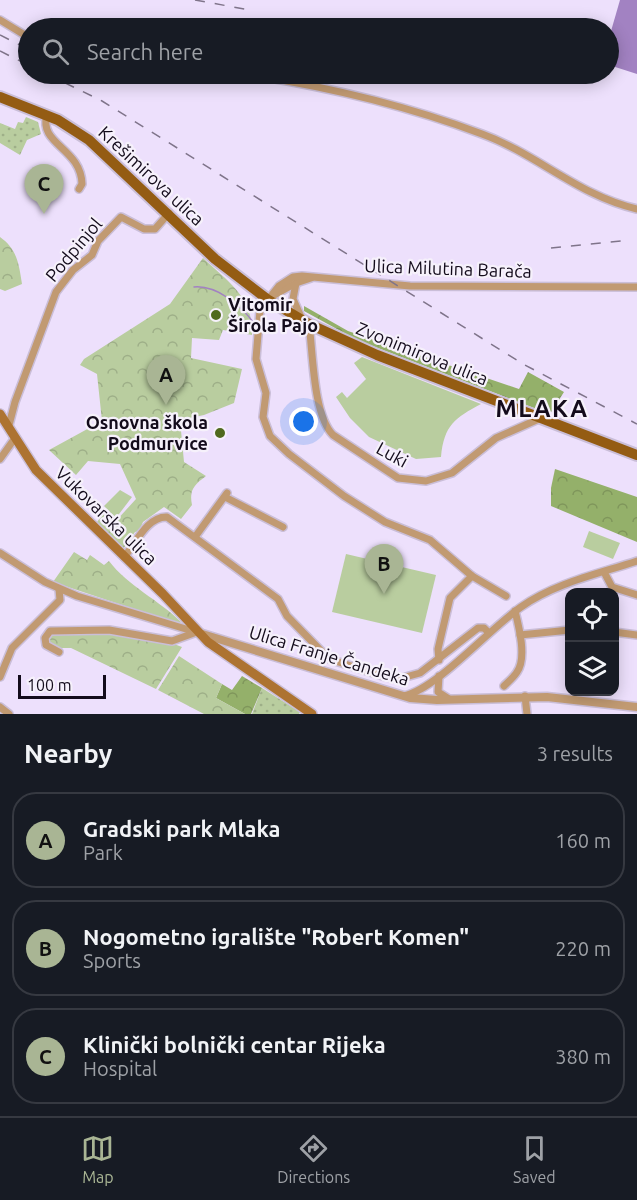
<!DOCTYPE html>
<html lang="en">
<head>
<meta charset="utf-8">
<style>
	:root { --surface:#171b24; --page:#242831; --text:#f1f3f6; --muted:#9ea1a6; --line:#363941; --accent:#a9b594 }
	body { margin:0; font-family:Ubuntu,sans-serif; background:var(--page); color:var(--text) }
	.controls { position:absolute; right:18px; bottom:18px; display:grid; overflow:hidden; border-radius:12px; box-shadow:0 3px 15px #0003 }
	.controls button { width:54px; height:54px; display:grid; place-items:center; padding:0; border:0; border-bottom:2px solid var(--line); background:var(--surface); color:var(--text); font:30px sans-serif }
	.scale { position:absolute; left:18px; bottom:15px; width:88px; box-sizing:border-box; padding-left:6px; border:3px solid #130b1b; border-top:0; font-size:16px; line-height:21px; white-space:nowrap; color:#130b1b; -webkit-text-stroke:4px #f6f1fb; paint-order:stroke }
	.you { position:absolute; left:304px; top:422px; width:21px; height:21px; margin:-15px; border:4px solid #fff; border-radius:50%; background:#1a73e8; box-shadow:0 0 0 9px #1a73e833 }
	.badge { display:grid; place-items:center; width:39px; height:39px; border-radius:50%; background:var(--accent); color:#111; font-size:20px; font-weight:700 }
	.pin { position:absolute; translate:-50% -50px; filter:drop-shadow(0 2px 3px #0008) }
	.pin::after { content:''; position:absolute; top:32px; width:21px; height:18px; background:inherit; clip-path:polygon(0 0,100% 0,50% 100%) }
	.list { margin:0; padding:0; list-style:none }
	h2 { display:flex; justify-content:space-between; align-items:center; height:78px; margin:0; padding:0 24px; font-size:26px }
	h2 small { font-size:20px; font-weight:400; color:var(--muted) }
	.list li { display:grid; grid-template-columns:39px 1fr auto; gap:18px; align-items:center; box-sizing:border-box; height:96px; margin:0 12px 12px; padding:0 12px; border:2px solid var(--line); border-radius:24px }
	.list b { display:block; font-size:22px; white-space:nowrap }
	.list p { margin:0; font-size:20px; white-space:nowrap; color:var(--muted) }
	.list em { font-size:20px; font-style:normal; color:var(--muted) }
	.icon { flex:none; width:33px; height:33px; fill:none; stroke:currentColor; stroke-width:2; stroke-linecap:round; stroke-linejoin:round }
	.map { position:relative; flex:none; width:637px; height:714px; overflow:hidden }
	.search { position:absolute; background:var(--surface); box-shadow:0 3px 15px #0003; left:18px; right:18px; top:18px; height:66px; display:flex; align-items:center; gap:15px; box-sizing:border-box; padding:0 21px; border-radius:33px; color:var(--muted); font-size:22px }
	.sheet { height:402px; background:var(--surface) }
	nav { display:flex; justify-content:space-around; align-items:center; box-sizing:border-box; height:84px; border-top:2px solid var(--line); background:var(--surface); font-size:16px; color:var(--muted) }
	nav a { display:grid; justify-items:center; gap:3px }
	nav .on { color:var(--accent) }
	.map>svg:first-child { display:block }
	.grass { fill:url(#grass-dots) }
	.forest { fill:url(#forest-crowns) }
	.park { fill:url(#park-crowns) }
	.garden { fill:#b9cd9f }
	.water { fill:#a282c2 }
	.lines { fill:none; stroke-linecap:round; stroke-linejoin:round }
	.stream { stroke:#a282c2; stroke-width:1.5 }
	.minor-casing { stroke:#cabed8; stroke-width:10 }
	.tertiary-casing { stroke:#cabed8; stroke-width:11 }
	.secondary-casing { stroke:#cabed8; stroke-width:12 }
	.primary-casing { stroke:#cabed8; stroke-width:14 }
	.minor { stroke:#c19a72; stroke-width:7 }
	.tertiary { stroke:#c19a72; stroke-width:8 }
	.secondary { stroke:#ad7331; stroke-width:9 }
	.primary { stroke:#945c13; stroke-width:10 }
	.rail { stroke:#7f748a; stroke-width:1.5; stroke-dasharray:10 10; stroke-linecap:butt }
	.poi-dot { fill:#506a1d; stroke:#f6f1fb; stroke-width:2 }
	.labels { text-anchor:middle; stroke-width:4.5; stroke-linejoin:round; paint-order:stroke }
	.street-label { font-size:18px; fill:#130b1b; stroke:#f6f1fb }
	.poi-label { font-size:18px; font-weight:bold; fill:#130b1b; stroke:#f6f1fb; text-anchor:start }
	.district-label { font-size:24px; font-weight:bold; letter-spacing:1.5px; fill:#130b1b; stroke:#f6f1fb }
</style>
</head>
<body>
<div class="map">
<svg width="637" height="714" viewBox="0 0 637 714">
	<defs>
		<pattern id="grass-dots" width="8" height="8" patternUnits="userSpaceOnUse" patternTransform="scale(1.5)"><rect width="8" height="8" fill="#b9cd9f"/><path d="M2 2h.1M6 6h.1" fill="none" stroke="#9eaf88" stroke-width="1.8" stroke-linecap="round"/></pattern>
		<pattern id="forest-crowns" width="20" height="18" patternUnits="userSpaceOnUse" patternTransform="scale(1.5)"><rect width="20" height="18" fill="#94b06a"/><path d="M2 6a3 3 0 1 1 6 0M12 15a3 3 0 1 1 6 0" fill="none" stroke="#7f965b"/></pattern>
		<pattern id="park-crowns" width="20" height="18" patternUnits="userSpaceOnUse" patternTransform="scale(1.5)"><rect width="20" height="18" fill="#b9cd9f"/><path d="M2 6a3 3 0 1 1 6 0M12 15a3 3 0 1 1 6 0" fill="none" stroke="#9eaf88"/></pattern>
	</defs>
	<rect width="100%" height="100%" fill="#ede0fc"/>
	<g class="grass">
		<path d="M26 117 38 122 41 134 27 140 20 155 0 143V123L15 129 18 122 23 123Z"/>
		<path d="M262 688 300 712 299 714H252Z"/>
	</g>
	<g class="forest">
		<path d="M304 306 348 331 519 389 528 372 564 392 550 414 357 340 304 311Z"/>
		<path d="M555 469 637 497V542L551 506V488Z"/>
		<path d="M242 676 262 688 251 714H245L216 698 222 684 232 690Z"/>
	</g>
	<g class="park">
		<path d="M0 237C17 249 19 264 22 284L5 291 0 289Z"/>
		<path d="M203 258C228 282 254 297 252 335L223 330 219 340 192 338 191 358 242 369 234 403 204 415 180 420 184 462 206 476C194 485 189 490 192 505L181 519 164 507 143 522 139 531 135 532 122 551 95 525 104 512 115 522 136 499 120 464 88 461 76 475 49 450 102 421 97 374 80 365 84 359 170 304Z"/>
		<path d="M74 552 87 560 90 555 104 565 109 561C128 586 159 600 181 622L179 624 53 582Z"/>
		<path d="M109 632 174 644 182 647 156 689 71 648H55L48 641 53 634Z"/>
		<path d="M179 656 222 684 216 698 245 714H204L158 690Z"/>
	</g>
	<g class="garden">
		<path d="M362 357 481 404C455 418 444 425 441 457L416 459 369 437 350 418 336 397 342 392 347 398 366 379 354 363Z"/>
		<path d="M120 490 132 497 116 518 104 506Z"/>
		<path d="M589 531 620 543 613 559 583 547Z"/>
		<path d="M346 554 436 575 422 633 332 612Z"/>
	</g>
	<path class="water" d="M620 0H637V74L609 65V38Z"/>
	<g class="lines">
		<path class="stream" d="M194 287C217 285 240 305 254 323"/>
		<g class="minor-casing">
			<g id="minor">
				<path d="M0 20 28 37"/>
				<path d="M244 74C324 86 405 105 482 134 537 154 579 196 637 209"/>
				<path d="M47 115C38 144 81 148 82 184L79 189"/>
				<path d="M296 283 293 299 301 317"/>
				<path d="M267 299 296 283 311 278"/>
				<path d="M309 324C313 353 313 415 333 435L398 478 426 481 452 473 496 438 541 418"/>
				<path d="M9 425 15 402 56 292 73 270 92 255 98 241 121 217 144 229H155L169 213"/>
				<path d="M0 459 15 438"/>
				<path d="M225 497 283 527"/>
				<path d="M195 537 227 493"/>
				<path d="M0 553 45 582 77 596 199 633"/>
				<path d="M124 557C135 545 147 516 167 517L278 599 287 616 329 659 386 677 402 678 420 673 478 628H484L489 633"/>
				<path d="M604 572 612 587 637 595"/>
				<path d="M506 596 472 576 430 540 385 522 344 496 289 454 270 436 263 417 266 393 256 359 260 310 279 286 293 277 302 276 410 286 637 287"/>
				<path d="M614 632 637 635"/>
				<path d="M520 635 570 630"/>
				<path d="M59 652 46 645 45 638 50 631 109 630 172 641 194 633"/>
				<path d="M439 660 438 649 450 598 472 576"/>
				<path d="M439 676 438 692 449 699"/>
				<path d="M0 677 12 648 60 600 59 589"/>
				<path d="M504 686C508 682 514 677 517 672 527 658 519 627 515 611"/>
				<path d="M404 696C438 688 489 629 521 607 555 583 598 574 637 561"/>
				<path d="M525 696 527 714"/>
				<path d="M0 707 9 714"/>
			</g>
		</g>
		<g class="tertiary-casing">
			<path id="tertiary" d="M199 633 410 698 437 700 547 697 637 707"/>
		</g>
		<g class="secondary-casing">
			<path id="secondary" d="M0 414 36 470 163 594 208 642 312 714"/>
		</g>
		<g class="primary-casing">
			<path id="primary" d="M0 97 58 120 89 140 215 259 267 299 309 324 377 355 637 455"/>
		</g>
		<use href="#minor" class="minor"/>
		<use href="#tertiary" class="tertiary"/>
		<use href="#secondary" class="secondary"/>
		<use href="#primary" class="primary"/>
		<g class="rail">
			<path d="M195 0 250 10"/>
			<path d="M0 35 28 49"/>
			<path d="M0 51 28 65"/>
			<path d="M47 74 102 101 523 364 637 424"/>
			<path d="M551 248 630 240"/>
		</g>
	</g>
	<g class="poi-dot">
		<circle cx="216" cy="315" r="6"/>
		<circle cx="220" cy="433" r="6"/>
	</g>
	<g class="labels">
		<g class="street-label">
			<text transform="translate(151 176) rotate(43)" y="6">Krešimirova ulica</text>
			<text transform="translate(74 250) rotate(-50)" y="6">Podpinjol</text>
			<text transform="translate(448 269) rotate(2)" y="6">Ulica Milutina Barača</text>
			<text transform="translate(422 354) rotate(22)" y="6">Zvonimirova ulica</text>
			<text transform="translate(392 455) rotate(29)" y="6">Luki</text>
			<text transform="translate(106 516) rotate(44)" y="6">Vukovarska ulica</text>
			<text transform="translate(329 656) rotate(17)" y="6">Ulica Franje Čandeka</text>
		</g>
		<g class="poi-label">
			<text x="228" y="311">Vitomir<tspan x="228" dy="21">Širola Pajo</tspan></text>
			<text x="208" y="429" text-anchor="end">Osnovna škola<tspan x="208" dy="21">Podmurvice</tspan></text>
		</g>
		<g class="district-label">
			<text x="542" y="417">MLAKA</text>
		</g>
	</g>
</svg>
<div class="controls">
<button><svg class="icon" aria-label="locate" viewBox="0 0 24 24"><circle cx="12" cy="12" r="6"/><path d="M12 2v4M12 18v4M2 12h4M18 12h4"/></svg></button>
<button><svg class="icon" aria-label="layers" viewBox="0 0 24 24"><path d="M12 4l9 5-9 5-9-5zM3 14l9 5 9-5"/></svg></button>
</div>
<div class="scale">100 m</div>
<div class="you"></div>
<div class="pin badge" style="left:166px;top:405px">A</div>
<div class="pin badge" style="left:384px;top:594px">B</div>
<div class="pin badge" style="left:44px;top:214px">C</div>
<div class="search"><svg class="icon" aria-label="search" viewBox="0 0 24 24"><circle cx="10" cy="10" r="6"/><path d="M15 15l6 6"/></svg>Search here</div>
</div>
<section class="sheet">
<h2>Nearby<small>3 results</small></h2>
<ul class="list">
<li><span class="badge">A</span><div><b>Gradski park Mlaka</b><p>Park</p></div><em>160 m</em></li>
<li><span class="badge">B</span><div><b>Nogometno igralište &quot;Robert Komen&quot;</b><p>Sports</p></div><em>220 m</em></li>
<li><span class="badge">C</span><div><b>Klinički bolnički centar Rijeka</b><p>Hospital</p></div><em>380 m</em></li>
</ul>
</section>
<nav>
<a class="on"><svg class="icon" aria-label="map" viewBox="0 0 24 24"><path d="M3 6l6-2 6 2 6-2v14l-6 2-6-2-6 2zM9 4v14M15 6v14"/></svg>Map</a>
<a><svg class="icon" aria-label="directions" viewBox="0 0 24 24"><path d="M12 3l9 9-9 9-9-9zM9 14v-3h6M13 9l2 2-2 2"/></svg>Directions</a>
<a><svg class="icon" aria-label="saved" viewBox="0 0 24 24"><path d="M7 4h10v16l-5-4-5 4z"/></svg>Saved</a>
</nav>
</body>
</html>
